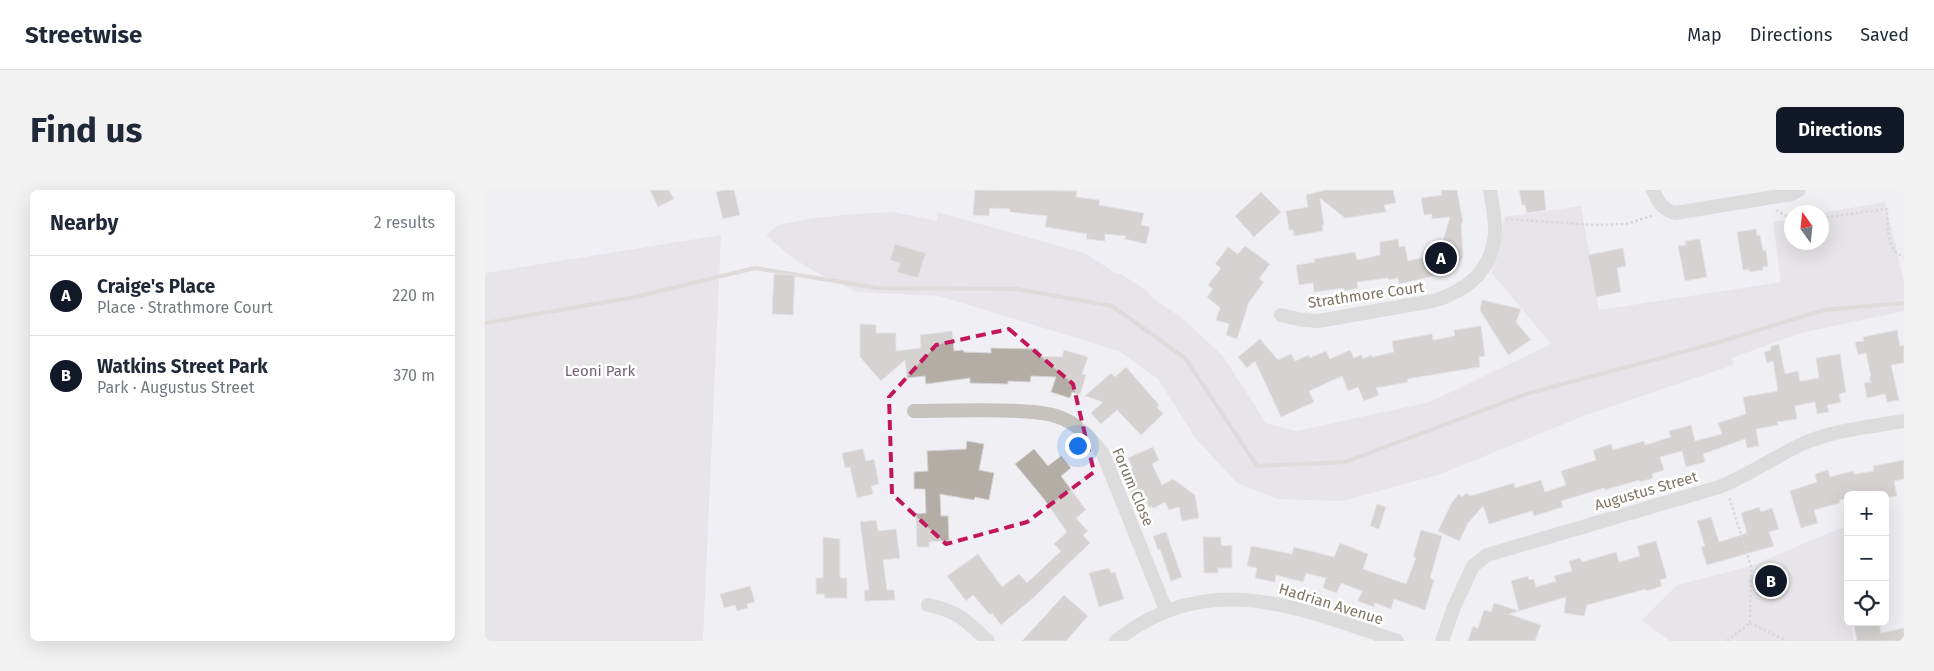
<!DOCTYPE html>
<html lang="en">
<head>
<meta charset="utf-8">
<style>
	:root { --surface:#fff; --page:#f2f2f3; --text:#1f2937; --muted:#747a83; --line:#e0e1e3; --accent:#111827 }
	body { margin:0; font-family:"Fira Sans",sans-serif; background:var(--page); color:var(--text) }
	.controls { position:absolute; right:15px; bottom:15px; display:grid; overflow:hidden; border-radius:8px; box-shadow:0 5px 20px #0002 }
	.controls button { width:45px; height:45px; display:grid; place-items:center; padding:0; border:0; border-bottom:1px solid var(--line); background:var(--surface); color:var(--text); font:25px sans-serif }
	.compass { position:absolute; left:1299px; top:15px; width:45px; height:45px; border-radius:50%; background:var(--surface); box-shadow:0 5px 20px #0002; rotate:345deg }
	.you { position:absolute; left:592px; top:255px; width:18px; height:18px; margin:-12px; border:4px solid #fff; border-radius:50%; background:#1a73e8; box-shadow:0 0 0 8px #1a73e833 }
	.badge { display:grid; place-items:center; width:32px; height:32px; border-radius:50%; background:var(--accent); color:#fff; font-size:16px; font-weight:700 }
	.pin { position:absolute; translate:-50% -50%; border:2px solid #fff; box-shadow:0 1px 5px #0006 }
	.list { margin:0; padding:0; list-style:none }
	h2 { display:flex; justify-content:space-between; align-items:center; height:65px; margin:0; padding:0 20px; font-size:21px }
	h2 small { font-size:16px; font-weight:400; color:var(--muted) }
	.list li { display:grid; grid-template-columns:32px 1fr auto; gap:15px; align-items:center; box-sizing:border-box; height:80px; padding:0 20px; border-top:1px solid var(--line) }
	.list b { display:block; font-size:19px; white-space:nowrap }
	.list p { margin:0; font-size:16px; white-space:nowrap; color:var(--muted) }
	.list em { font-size:16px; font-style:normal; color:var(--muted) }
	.icon { flex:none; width:28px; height:28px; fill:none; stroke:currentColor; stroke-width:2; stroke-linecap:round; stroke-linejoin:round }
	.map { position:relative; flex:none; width:1419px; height:451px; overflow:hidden; border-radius:8px }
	header { display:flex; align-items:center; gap:30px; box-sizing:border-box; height:70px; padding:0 25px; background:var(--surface); border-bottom:1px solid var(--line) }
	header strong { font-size:24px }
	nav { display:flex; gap:28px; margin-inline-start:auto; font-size:18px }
	.intro { display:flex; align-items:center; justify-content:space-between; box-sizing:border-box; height:120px; padding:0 30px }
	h1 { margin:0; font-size:35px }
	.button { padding:12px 22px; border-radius:8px; background:var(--accent); color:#fff; font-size:18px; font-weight:700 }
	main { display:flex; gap:30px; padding:0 30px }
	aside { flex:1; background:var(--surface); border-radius:8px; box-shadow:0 5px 20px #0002 }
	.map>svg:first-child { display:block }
	.green { fill:#dbd4de }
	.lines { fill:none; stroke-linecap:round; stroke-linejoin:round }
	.stream { stroke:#c9c1bb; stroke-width:4 }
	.building { fill:#b3ada6; stroke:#d3d3d5 }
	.path { stroke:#bcbab7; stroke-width:2.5; stroke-dasharray:2.5 2.5; stroke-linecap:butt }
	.minor { stroke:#c6c3bf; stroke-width:14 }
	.marked { fill:none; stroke:#c2185b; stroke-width:4; stroke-dasharray:10 6; stroke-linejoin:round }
	.labels { text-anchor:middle; stroke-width:5; stroke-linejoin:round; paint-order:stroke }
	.street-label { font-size:15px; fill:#807463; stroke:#fff }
	.park-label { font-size:15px; fill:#766278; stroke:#fff }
</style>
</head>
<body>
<header>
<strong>Streetwise</strong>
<nav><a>Map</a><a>Directions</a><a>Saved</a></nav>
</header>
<div class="intro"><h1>Find us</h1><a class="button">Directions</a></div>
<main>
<aside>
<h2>Nearby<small>2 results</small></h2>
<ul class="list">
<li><span class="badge">A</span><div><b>Craige's Place</b><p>Place · Strathmore Court</p></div><em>220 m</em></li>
<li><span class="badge">B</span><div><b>Watkins Street Park</b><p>Park · Augustus Street</p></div><em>370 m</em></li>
</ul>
</aside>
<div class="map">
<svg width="1419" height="451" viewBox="0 0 1419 451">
	<rect width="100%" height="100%" fill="#f0f0f4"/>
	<g class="green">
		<path d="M1400 12 1419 91V121L1316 143 1247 168 1248 175 1101 225 953 285 857 311 793 309 752 293 711 249 673 189 634 161 454 106 372 102 327 80 302 64 281 45 293 35 329 28 369 24 409 22 452 31V22L600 63 630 83 636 84 661 100 667 108 697 128 738 166 781 233 811 241 945 212 1066 154 1006 82 1017 45 1019 27 1096 16 1114 120 1296 92 1288 32 1306 29V52H1336L1337 23Z"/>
		<path d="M236 45 218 451H0V83Z"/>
		<path d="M1363 335V432H1366L1369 451H1185L1157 430 1192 395 1266 376Z"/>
	</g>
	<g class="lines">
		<path class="stream" d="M0 133 150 107 270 78 393 98 532 99 627 116 700 168 772 276 860 272 1041 204 1224 155 1339 120 1419 113"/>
	</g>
	<g class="building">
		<path d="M165 0H184L189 9 173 17Z"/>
		<path d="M239 0H249L255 25 238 29 231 2Z"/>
		<path d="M490 0 592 1 591 7 615 10 614 15 659 23 656 35 665 37 661 54 640 49 641 46 620 44V51L601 49 602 44 560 37 562 26 525 22V19L505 18 504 26 488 25Z"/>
		<path d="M841 0H908L911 13 899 15 901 22 860 28 835 8 839 35H837L838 41 809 46 808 40H804L801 21 823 17 821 5Z"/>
		<path d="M956 0H972L978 33H976L978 66 973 76 965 82 914 94 913 88 904 90 903 88 872 92 873 98 859 101V98L829 102 828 93 814 95 811 75 830 72 829 69 870 62 872 70 895 65V52L913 49 914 57 920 56 923 71 954 64 965 27 947 29V24L939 25 936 8 957 5Z"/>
		<path d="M1034 0H1059L1061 20 1042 23 1040 15H1037Z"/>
		<path d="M776 2 796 22 769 47 750 26Z"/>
		<path d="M1271 39 1272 46 1275 45 1278 61 1281 60 1283 76 1278 77V80L1264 82V79L1258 80 1252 42Z"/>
		<path d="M1215 49 1222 87 1200 91 1193 56 1201 55 1200 51Z"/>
		<path d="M410 54 441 63 433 88 412 82 415 73 405 70Z"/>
		<path d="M760 56 785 74 774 89 779 92 764 112 752 149 741 145 744 134 731 130 735 118 722 107 728 99 723 95 736 78 730 74 743 57 753 64Z"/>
		<path d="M1138 58 1141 76 1132 78 1136 102 1111 107 1103 65Z"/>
		<path d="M289 84 310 85 308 125 287 124Z"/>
		<path d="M997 110 1036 119 1031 132 1046 150 1023 165 995 120Z"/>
		<path d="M375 134 391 135V143H411V161L436 158 435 145 467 141 469 161 478 160 479 162 506 163V158L554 159V166L577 167 579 160 603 167 597 184 601 185 595 205 587 202 585 208 566 202 571 187 546 186 545 192 523 191V194L485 193V188L441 194 440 186 422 188 420 170 396 191 375 167Z"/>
		<path d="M996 136 1000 166 994 167 995 177 922 189 923 192 891 198 894 205 879 211 873 197 863 201 857 186 824 201 829 212 796 227 770 171 762 178 753 167 775 149 793 170 806 164 810 171 824 165 825 168 841 161 845 169 865 160 869 168 876 165 878 169 886 165 887 167 909 162 907 151 947 144 948 150 970 146 969 140Z"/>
		<path d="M1412 140 1415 156 1419 155V173L1406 175 1414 210 1402 212 1400 204 1382 208 1379 193 1386 192 1384 187H1386L1381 163 1373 165 1370 152 1379 151 1378 147Z"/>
		<path d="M1294 154 1300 184 1313 181 1315 191 1334 188 1331 168 1355 164 1361 202 1354 204 1356 212 1342 215 1344 222 1332 224 1330 212 1310 216 1312 229 1292 232 1293 235 1271 239 1274 256 1262 258 1260 249 1218 264 1220 272 1201 277 1197 261 1175 267 1179 280 1167 284 1168 288 1155 292 1154 290 1120 300 1119 298 1076 311 1078 317 1049 326 1047 321 1004 334 998 316 983 333 974 351 953 341 967 312 974 304 977 307 981 303 985 306 1029 293 1030 298 1056 290 1060 302 1081 295 1076 281 1111 270 1108 260 1126 254 1128 260 1159 251 1160 255 1186 247 1184 241 1206 235 1210 251 1237 244 1233 233 1261 224 1258 207 1293 201 1288 171 1282 173 1279 162 1286 160V156Z"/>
		<path d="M641 177 674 215 672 217 678 224 656 245 632 220 616 234 606 223 618 212 600 206 626 183 630 187Z"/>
		<path d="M482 251 499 254 494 280 509 283 504 310 490 307 489 310 455 304 456 326H463L464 351 444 352V357H432L431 324 441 323 440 299H429V282L443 281 442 261 481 259Z"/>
		<path d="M668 257 674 270 667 274 677 295 688 289 710 305 714 328 697 331 694 317 684 320 680 312 669 318 663 316 658 300 647 305 641 293 647 290 643 281 648 279 643 268Z"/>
		<path d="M378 259 381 271 389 269 394 294 386 296 388 304 372 308 365 277 360 278 357 263Z"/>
		<path d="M549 259 563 276 576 266 586 278 576 286 601 320 591 328 603 341 598 345 605 353 548 408 516 435 507 423 505 425 488 405 481 411 462 386 493 364 517 397 534 384 542 393 576 361 569 354 582 342 559 309 530 274Z"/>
		<path d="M1419 270V289L1409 291 1412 306 1400 308V305H1363V308L1354 310 1355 313 1329 320 1333 333 1316 338 1305 301 1332 292 1330 284 1343 280 1345 287 1368 281 1369 284 1389 281 1388 276Z"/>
		<path d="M892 314 901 317 894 339 885 336Z"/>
		<path d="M1274 317 1276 322 1287 318 1294 339 1284 342 1289 356 1222 375 1216 357 1220 356 1212 331 1226 327 1234 352 1262 343 1256 323Z"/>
		<path d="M391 330 393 341 411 339 415 368 398 370 402 400H409L410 410 380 411 379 400H384L375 332Z"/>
		<path d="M936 340 957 346 945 388 949 390 940 420 909 409 906 419 890 413 889 417 873 411 877 401 856 393 852 403 838 398 841 388 821 383 818 392 791 385 790 392 770 388 772 378 762 376 766 356 807 364 809 357 849 367 855 353 883 364 878 379 921 394 931 368 928 367Z"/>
		<path d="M681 342 697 387 686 391 675 359 673 360 668 346Z"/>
		<path d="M338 347 355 349V388H362V408H340L339 404H331V388H338Z"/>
		<path d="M718 347H736V356L747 355V378H733V383H719Z"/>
		<path d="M1171 351 1182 388 1175 390 1177 396 1162 401 1161 399 1102 415 1099 426 1079 423 1081 407 1034 421 1026 391 1043 386 1044 390 1049 389 1051 397 1071 391 1069 386 1087 381 1084 371 1095 368 1097 372 1131 362 1134 372 1155 366 1152 356Z"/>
		<path d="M624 378 626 383 630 382 639 409 614 417 604 383Z"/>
		<path d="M265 396 270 412 262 414 263 418 252 421 250 415 239 418 235 404Z"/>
		<path d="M579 405 603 426 581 451H537Z"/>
		<path d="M1009 413 1034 421 1024 424 1056 435 1050 451H983L988 436 993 438 999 420 1006 422Z"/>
		<path d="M1368 432H1394L1396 443 1419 438V451H1372Z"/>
	</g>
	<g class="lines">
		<g class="path">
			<path d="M1291 20 1306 29"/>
			<path d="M1336 28 1402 19C1403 34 1401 63 1419 66"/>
			<path d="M1021 29 1109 35 1141 34 1169 25"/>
			<path d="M1265 433 1302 451"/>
			<path d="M1242 451 1265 433 1266 376 1244 307"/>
		</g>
		<g class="minor">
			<path d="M1168 0C1173 12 1177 19 1190 23L1307 4 1314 0"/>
			<path d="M796 125 818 130 833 131 948 111C982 101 1007 81 1010 43 1011 29 1007 14 1005 0"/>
			<path d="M429 221C464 221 498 219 533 221 545 222 559 222 571 226 591 232 605 247 618 264L681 420"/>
			<path d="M443 415C475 422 480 430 503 451"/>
			<path d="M631 451C723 377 814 418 912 451"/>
			<path d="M957 451 969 417 988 376 1002 365 1234 297C1263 286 1289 267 1317 254 1348 240 1385 237 1419 231"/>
		</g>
	</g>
	<path d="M0 0H1419V451H0ZM524 139 588 194 609 282 542 332 461 354 407 304 404 207 451 155Z" fill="#f0f0f4" fill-opacity=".55" fill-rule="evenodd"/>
	<path class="marked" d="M524 139 588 194 609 282 542 332 461 354 407 304 404 207 451 155Z"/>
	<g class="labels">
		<g class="street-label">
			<text transform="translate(881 105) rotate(-8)" y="5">Strathmore Court</text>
			<text transform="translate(648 297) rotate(67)" y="5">Forum Close</text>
			<text transform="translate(1161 301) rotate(-16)" y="5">Augustus Street</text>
			<text transform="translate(846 414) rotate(17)" y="5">Hadrian Avenue</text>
		</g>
		<g class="park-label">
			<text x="115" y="186">Leoni Park</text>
		</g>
	</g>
</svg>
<div class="controls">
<button>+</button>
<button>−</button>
<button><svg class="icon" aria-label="locate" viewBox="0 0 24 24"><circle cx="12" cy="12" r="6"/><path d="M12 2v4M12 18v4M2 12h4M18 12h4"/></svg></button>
</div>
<svg class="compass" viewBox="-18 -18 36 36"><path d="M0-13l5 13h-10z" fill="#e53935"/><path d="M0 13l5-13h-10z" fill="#747a83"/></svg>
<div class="you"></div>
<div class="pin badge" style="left:956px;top:68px">A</div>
<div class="pin badge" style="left:1286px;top:391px">B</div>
</div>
</main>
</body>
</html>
